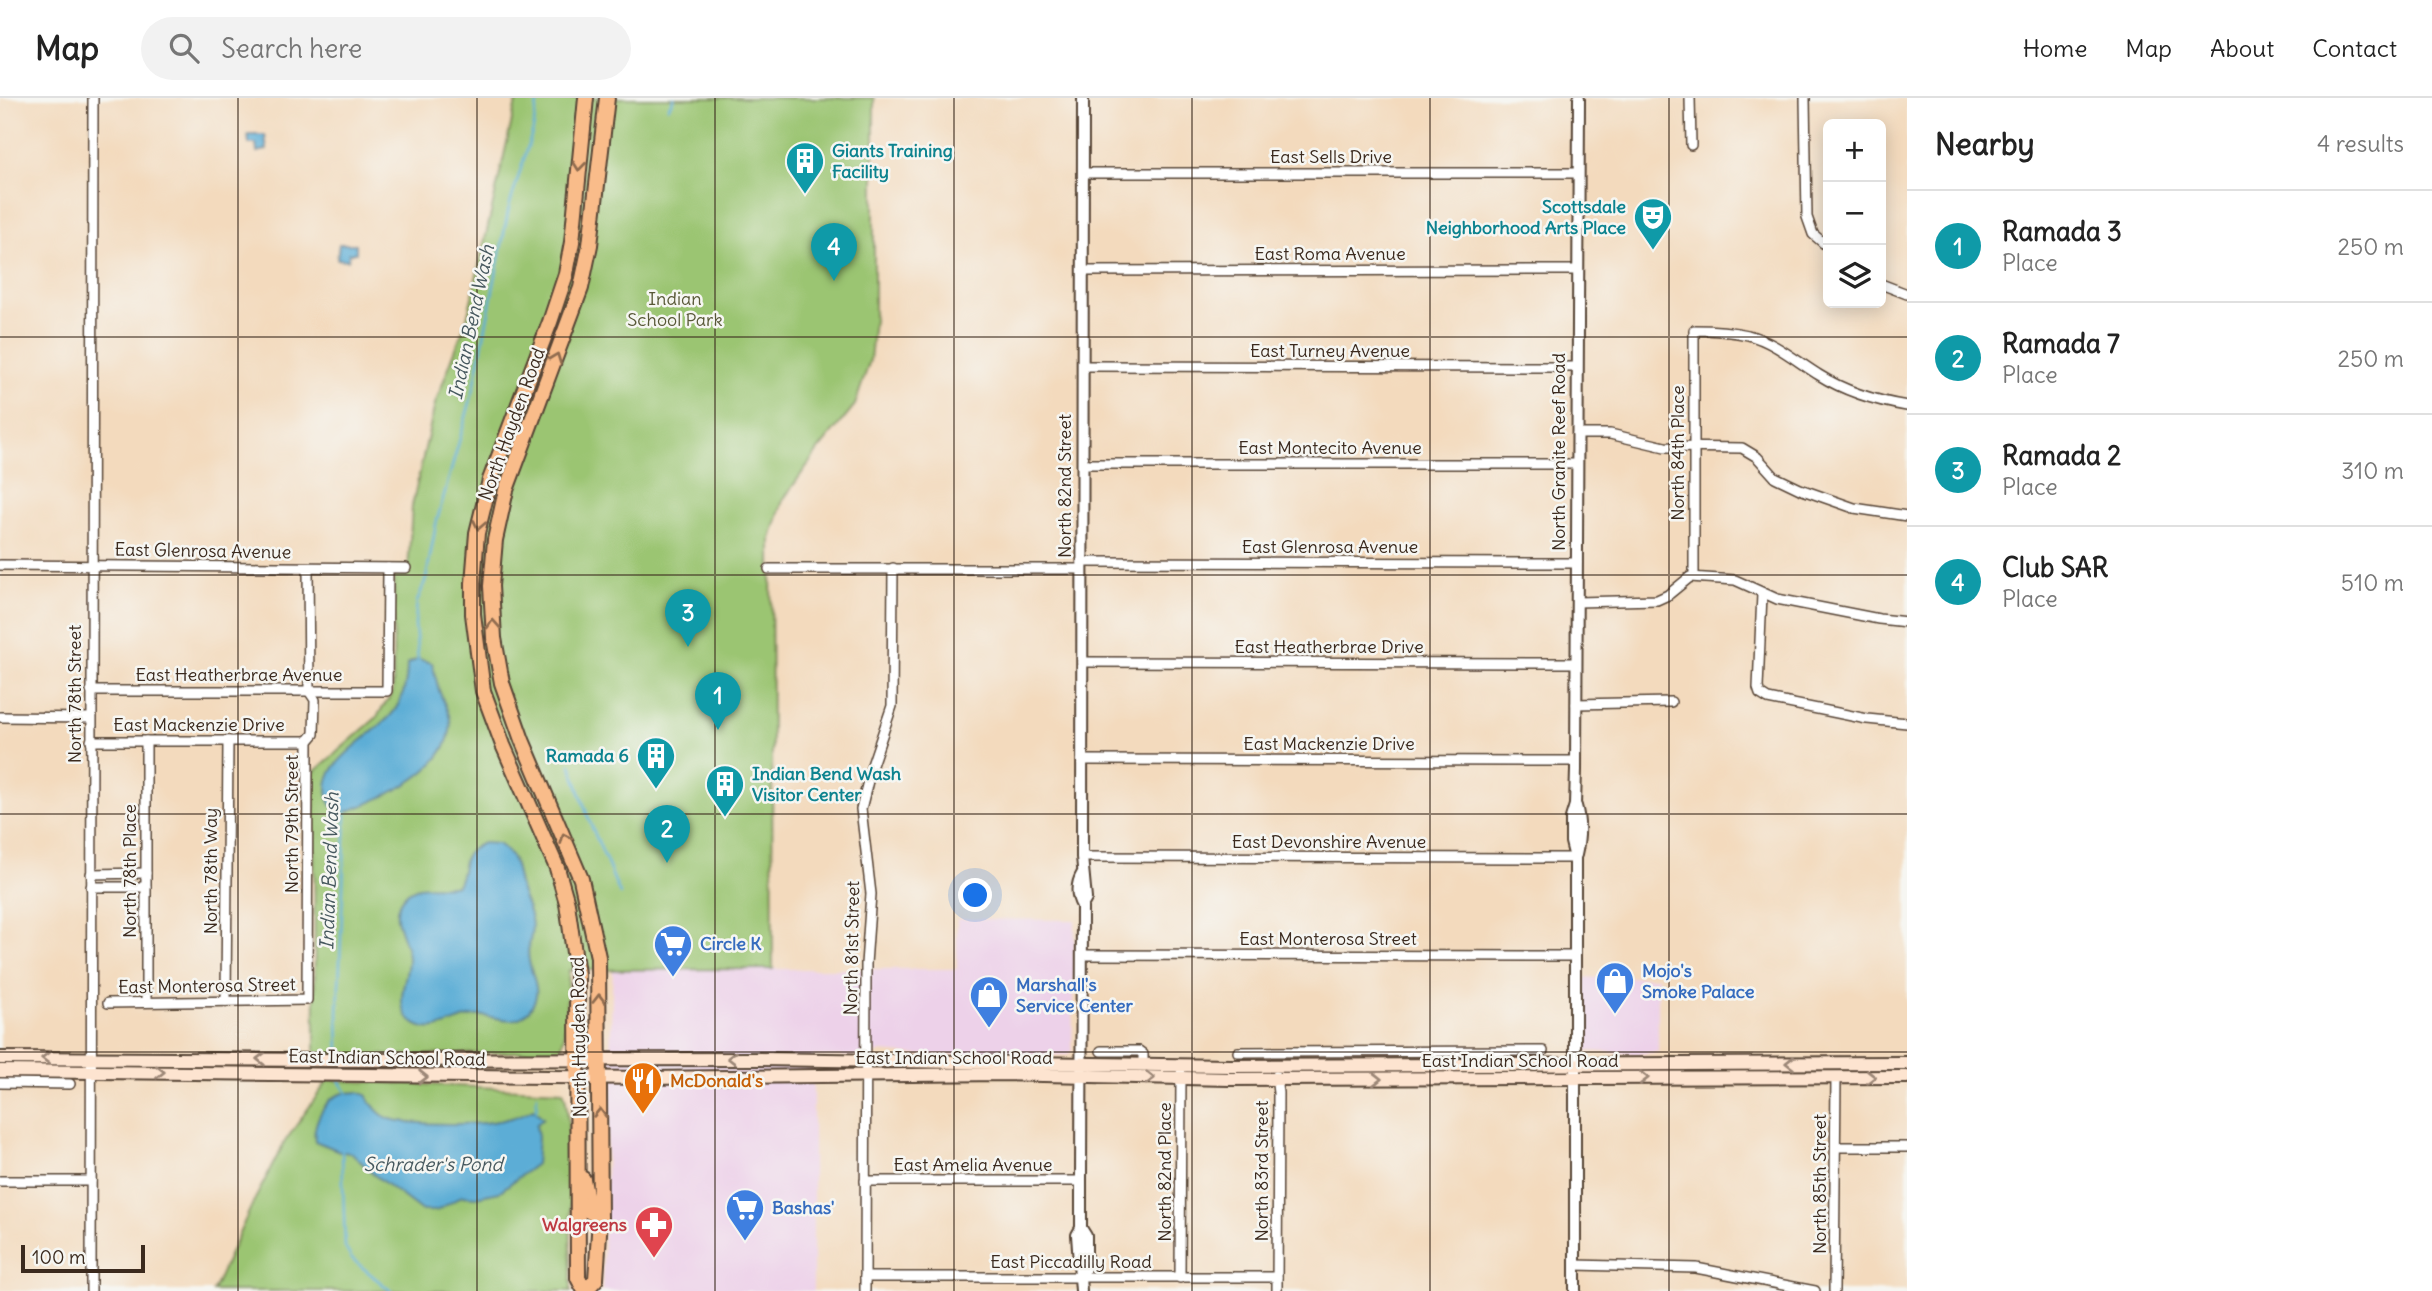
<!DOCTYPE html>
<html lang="en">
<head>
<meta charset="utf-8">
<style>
	:root { --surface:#fff; --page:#f2f2f2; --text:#222; --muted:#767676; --line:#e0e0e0; --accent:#c8321e }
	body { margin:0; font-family:Delius,sans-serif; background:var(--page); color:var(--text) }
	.controls { position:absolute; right:21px; top:21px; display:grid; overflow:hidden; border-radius:10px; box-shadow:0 4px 18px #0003 }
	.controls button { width:63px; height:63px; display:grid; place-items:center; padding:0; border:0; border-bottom:2px solid var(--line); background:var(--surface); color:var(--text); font:35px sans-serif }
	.scale { position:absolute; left:21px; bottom:18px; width:124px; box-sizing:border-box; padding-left:7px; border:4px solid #3b2a1e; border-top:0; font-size:19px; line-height:24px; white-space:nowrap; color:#3b2a1e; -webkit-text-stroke:5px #f6f6f2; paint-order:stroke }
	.you { position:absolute; left:976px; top:798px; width:24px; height:24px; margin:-18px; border:5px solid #fff; border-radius:50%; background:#1a73e8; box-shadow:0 0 0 10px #1a73e833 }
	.badge { display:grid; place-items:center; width:46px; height:46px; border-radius:50%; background:var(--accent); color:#fff; font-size:23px; font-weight:700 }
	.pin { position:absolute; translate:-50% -58px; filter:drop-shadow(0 2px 4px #0008) }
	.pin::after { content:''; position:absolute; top:37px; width:24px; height:21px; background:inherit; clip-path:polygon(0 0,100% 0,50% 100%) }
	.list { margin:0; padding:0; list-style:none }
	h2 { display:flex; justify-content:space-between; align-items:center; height:91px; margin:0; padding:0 28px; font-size:30px }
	h2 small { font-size:23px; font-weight:400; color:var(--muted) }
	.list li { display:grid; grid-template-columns:46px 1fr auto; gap:21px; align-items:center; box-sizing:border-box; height:112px; padding:0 28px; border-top:2px solid var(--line) }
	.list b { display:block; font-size:26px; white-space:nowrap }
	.list p { margin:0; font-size:23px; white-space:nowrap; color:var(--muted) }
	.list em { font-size:23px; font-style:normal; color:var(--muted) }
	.icon { flex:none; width:38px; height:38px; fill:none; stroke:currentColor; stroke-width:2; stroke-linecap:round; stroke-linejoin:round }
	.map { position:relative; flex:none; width:1907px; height:1193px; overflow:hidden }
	header { display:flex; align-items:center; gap:42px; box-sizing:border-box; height:98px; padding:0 35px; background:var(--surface); border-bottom:2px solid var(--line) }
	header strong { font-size:33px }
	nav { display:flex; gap:38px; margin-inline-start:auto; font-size:24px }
	.search { width:490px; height:63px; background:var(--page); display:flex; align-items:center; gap:18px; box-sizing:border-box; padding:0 24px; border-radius:38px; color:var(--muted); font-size:26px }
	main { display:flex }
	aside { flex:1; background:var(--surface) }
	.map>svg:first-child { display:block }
	.built { fill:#edd1e9 }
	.green { fill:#9bc572; stroke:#6b7848; stroke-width:2 }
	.water { fill:#5badd6; stroke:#4b6c7a; stroke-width:2 }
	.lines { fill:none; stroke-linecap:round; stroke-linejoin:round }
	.stream { stroke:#5badd6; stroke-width:2.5 }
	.minor-casing { stroke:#574436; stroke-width:12 }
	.tertiary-casing { stroke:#574436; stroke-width:14 }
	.secondary-casing { stroke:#574436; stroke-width:16 }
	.primary-casing { stroke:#574436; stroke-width:18 }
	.minor { stroke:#fff; stroke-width:9 }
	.tertiary { stroke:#fff; stroke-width:10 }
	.secondary { stroke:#fde4d0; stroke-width:12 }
	.primary { stroke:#f9bc8a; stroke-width:14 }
	.oneway { stroke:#906c4f }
	.oneway2 { stroke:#9c8777 }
	.grid { fill:none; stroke:#3b2a1e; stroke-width:2; stroke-opacity:0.55 }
	.labels { text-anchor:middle; stroke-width:5; stroke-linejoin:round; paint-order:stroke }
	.culture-label { font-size:18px; font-weight:bold; fill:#0d838f; stroke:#f6f6f2; text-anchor:start }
	.street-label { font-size:18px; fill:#3b2a1e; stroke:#f6f6f2 }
	.park-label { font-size:18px; fill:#585837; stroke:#f6f6f2 }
	.shop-label { font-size:18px; font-weight:bold; fill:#366cbe; stroke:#f6f6f2; text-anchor:start }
	.food-label { font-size:18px; font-weight:bold; fill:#c56008; stroke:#f6f6f2; text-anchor:start }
	.health-label { font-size:18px; font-weight:bold; fill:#be3a42; stroke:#f6f6f2; text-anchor:end }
	.water-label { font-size:19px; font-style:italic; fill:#46585e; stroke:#f6f6f2 }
</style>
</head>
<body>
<header>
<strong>Map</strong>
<div class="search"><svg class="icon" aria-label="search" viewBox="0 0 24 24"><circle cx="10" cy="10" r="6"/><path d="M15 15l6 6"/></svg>Search here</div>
<nav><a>Home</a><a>Map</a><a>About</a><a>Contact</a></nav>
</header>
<main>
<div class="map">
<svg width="1907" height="1193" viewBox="0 0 1907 1193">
	<rect width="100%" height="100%" fill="#f6f6f2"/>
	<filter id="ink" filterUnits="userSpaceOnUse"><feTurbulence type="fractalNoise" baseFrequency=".0143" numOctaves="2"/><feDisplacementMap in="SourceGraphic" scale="14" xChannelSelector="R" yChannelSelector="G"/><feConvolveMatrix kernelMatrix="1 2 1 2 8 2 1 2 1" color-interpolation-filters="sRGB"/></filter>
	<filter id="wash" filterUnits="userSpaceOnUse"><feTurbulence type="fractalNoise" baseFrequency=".00686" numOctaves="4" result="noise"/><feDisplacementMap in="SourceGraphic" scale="28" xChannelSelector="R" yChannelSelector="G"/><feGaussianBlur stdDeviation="1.57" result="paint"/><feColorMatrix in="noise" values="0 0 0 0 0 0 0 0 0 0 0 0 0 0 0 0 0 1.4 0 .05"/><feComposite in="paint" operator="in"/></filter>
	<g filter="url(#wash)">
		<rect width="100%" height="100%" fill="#f3dabd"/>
		<g class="built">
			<path d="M957 821 1075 822 1072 953 1067 957H916L880 954 871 958H813V1193H602L613 871H957Z"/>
			<path d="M1658 879V954L1637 956 1587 953 1584 947 1585 880Z"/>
		</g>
		<g class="green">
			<path d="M517 0H874V222L870 262 855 307 819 351 783 402 771 441 773 871 569 872 564 939 562 948 554 953 423 957H315L314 674 376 620 393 594 394 475 408 474 412 408 435 306 467 221Z"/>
			<path d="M328 982 563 993C569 1003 567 1032 570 1047L571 1193H213L252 1107 284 1045Z"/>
		</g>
		<g class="water">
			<path d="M248 37H265L267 52 257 54 256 46H249Z"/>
			<path d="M339 146H356V155H349L348 162 337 161Z"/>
			<path d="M418 561 432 565C435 574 436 583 439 592 443 605 453 618 450 633 443 676 381 701 346 714L332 708C309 669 369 642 391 617 404 602 407 584 407 566Z"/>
			<path d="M483 745 498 746C517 761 514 765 519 786 526 813 537 817 529 847 524 871 545 887 532 908 518 933 495 916 475 918 452 921 431 942 410 922 393 904 408 882 408 861 408 838 384 818 406 796 421 782 439 792 457 787 468 768 455 758 483 745Z"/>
			<path d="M358 994 366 997C372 1006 378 1016 388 1020 404 1027 474 1027 492 1024 506 1022 521 1018 533 1011L543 1020 536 1027 538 1039 536 1066 499 1094 476 1099 462 1098 436 1113H422L373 1076 352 1055 342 1054 315 1043C312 1027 324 1001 341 996 346 994 353 995 358 994Z"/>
		</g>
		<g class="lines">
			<g class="stream">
				<path d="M668 10 674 0"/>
				<path d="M418 562 415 526 417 504 426 481 436 426 474 290 509 109 533 32 538 0"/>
				<path d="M571 667 589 722 620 796"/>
				<path d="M339 959 338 915 346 713"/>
				<path d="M340 979V984L349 998"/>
				<path d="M536 1012 537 997"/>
				<path d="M342 1053 345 1149 351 1160 391 1193"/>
			</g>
		</g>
	</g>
	<g filter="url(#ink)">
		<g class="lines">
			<g class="minor-casing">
				<g id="minor">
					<path d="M1690 0 1691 47"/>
					<path d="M1805 0 1807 119 1813 136 1828 149"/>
					<path d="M1083 75H1578"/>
					<path d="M1083 173 1577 172"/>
					<path d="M1881 186 1907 196"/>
					<path d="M1083 268 1577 269"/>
					<path d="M1577 336H1610L1665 349 1742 350 1757 359 1775 379 1800 391 1854 410 1907 418"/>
					<path d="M1083 366H1577"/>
					<path d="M1082 464 1577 465"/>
					<path d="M0 467 406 470"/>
					<path d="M769 471H1082"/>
					<path d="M1694 478V232C1712 232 1730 233 1748 237 1775 244 1796 263 1819 277 1846 294 1877 303 1907 308"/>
					<path d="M1762 496 1758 590 1760 596 1768 601 1867 621 1907 625"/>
					<path d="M1577 504 1657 502 1668 497 1690 479 1735 482 1777 501 1879 521 1907 524"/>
					<path d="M1082 564 1576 565"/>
					<path d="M91 593H387L388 470"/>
					<path d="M1576 606 1671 604"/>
					<path d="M0 619 91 620"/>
					<path d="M91 643H308"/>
					<path d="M1082 662 1576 663"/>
					<path d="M1082 759 1575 760"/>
					<path d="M91 776 146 775"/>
					<path d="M91 789H146"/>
					<path d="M1082 857 1575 858"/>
					<path d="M146 903V643"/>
					<path d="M226 903 228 643"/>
					<path d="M108 905 307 902 308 643 314 636 315 602 309 593 308 470"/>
					<path d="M1101 953H1139L1143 956V967"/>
					<path d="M1238 954 1543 953"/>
					<path d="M1276 978 1278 995 1277 1193"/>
					<path d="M0 985 70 986"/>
					<path d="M1836 1049H1907"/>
					<path d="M0 1083H91"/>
					<path d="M865 1083H1081"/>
					<path d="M1575 1167 1696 1170 1815 1193"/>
					<path d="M865 1179H1277"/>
					<path d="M1180 1180 1181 975"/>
					<path d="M91 1193 93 0"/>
					<path d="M865 1193 866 866 871 796 861 711 872 667 892 608 893 470"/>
					<path d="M1834 1193 1836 979"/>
				</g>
			</g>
			<g class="tertiary-casing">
				<g id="tertiary">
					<path d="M1576 708C1581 725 1580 740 1576 757"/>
					<path d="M1082 808 1086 801 1082 759 1083 0"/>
					<path d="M1081 1180 1086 1168V1138L1081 1130V1083L1082 808C1076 798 1076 786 1082 776"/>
					<path d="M1081 1193 1077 1137 1081 1130"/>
					<path d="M1575 1193V760L1571 744V720L1575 707 1576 672 1579 0"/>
				</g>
			</g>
			<g class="secondary-casing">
				<g id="secondary">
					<path d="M0 960 329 962 759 961 1230 968 1907 965"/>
					<path d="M0 973 647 980 1001 976 1230 981 1907 979"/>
				</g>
			</g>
			<g class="primary-casing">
				<g id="primary">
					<path d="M583 1081 589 1113 600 1120"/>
					<path d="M585 1193 596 1181 600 1120 598 859 581 781 522 642 502 585 494 540 491 488 495 442 506 392 581 190 590 147 607 0"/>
					<path d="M585 1193 578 1180 577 876 567 805 557 770 503 647 483 593 473 516V485L477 435 490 382 550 224 566 176 572 144 586 0"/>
				</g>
			</g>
			<use href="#minor" class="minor"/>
			<use href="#tertiary" class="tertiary"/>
			<use href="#secondary" class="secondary"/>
			<use href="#primary" class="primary"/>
		</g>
		<defs><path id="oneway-chevron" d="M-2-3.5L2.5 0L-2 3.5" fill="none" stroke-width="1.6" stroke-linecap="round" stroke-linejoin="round" transform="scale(1.75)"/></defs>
		<g class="oneway">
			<use href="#oneway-chevron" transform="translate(579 68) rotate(96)"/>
			<use href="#oneway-chevron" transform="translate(556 260) rotate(-69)"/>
			<use href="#oneway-chevron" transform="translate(479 427) rotate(101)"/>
			<use href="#oneway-chevron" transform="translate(493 526) rotate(-94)"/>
			<use href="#oneway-chevron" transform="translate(565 740) rotate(-113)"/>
			<use href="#oneway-chevron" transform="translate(599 901) rotate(-90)"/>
			<use href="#oneway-chevron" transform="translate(600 1015) rotate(-89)"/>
		</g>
		<g class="oneway2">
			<use href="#oneway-chevron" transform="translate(46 960) rotate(-180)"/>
			<use href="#oneway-chevron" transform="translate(732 960) rotate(-180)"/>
			<use href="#oneway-chevron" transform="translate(261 961) rotate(-179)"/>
			<use href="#oneway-chevron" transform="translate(1790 965) rotate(-180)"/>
			<use href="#oneway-chevron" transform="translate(160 974)"/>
			<use href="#oneway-chevron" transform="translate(423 979) rotate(1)"/>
			<use href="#oneway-chevron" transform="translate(1871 979)"/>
			<use href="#oneway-chevron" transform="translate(1150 980) rotate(1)"/>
			<use href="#oneway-chevron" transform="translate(1644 980)"/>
			<use href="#oneway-chevron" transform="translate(1377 981)"/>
		</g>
	</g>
	<path class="grid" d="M238 0V1193M477 0V1193M715 0V1193M954 0V1193M1192 0V1193M1430 0V1193M1669 0V1193M0 239H1907M0 477H1907M0 716H1907M0 954H1907"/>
	<defs>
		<g id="building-pin" transform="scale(2.0125)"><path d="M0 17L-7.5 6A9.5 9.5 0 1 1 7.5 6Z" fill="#0f9aa8" stroke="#f6f6f2"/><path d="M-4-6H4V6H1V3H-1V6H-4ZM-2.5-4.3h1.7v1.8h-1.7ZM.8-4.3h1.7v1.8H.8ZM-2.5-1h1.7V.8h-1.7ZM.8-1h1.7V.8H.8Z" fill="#fff"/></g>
		<g id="theatre-pin" transform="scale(2.0125)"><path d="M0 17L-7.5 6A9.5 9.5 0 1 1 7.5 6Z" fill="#0f9aa8" stroke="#f6f6f2"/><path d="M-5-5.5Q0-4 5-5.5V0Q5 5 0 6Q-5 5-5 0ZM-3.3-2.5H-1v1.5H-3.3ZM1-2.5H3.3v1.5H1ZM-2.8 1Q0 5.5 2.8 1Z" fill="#fff"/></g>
		<g id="supermarket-pin" transform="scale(2.0125)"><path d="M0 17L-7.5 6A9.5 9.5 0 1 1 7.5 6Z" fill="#3f7fe0" stroke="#f6f6f2"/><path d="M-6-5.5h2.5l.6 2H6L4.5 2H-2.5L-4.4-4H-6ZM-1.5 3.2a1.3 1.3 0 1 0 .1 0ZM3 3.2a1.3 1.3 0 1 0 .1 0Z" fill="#fff"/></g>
		<g id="shop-pin" transform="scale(2.0125)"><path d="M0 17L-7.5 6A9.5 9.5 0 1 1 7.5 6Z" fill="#3f7fe0" stroke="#f6f6f2"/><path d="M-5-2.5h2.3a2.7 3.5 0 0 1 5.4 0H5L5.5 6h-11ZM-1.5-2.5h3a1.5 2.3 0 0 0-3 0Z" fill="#fff"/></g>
		<g id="restaurant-pin" transform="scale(2.0125)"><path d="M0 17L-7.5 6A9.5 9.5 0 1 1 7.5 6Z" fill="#e8710a" stroke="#f6f6f2"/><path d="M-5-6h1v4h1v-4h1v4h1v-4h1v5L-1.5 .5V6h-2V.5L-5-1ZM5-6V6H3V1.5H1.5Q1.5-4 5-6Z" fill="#fff"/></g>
		<g id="pharmacy-pin" transform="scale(2.0125)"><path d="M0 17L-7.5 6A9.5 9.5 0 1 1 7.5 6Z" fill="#e0444e" stroke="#f6f6f2"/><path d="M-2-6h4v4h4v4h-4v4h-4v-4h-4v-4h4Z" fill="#fff"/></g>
	</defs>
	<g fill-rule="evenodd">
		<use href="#building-pin" x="805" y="63"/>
		<use href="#theatre-pin" x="1653" y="119"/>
		<use href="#building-pin" x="656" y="658"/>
		<use href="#building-pin" x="725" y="686"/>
		<use href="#supermarket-pin" x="673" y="846"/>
		<use href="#shop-pin" x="1615" y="883"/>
		<use href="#shop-pin" x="989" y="897"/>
		<use href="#restaurant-pin" x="643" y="983"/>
		<use href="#supermarket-pin" x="745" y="1110"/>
		<use href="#pharmacy-pin" x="654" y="1127"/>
	</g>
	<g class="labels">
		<g class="culture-label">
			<text x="832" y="59">Giants Training<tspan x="832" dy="21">Facility</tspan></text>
			<text x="1626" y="115" text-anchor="end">Scottsdale<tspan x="1626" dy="21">Neighborhood Arts Place</tspan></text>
			<text x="629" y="664" text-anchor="end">Ramada 6</text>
			<text x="752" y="682">Indian Bend Wash<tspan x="752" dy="21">Visitor Center</tspan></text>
		</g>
		<g class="street-label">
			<text x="1331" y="65">East Sells Drive</text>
			<text x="1330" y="162">East Roma Avenue</text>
			<text x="1330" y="259">East Turney Avenue</text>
			<text transform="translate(512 326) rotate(-70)" y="6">North Hayden Road</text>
			<text x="1330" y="356">East Montecito Avenue</text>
			<text transform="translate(1559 354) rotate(-90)" y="6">North Granite Reef Road</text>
			<text transform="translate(1678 355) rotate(-90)" y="6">North 84th Place</text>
			<text transform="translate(1065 388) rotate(-90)" y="6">North 82nd Street</text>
			<text x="1330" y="455">East Glenrosa Avenue</text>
			<text transform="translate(203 453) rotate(1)" y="6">East Glenrosa Avenue</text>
			<text x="1329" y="555">East Heatherbrae Drive</text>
			<text x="239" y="583">East Heatherbrae Avenue</text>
			<text transform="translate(75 596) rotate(-90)" y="6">North 78th Street</text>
			<text x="199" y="633">East Mackenzie Drive</text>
			<text x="1329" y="652">East Mackenzie Drive</text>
			<text transform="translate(292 726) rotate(-90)" y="6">North 79th Street</text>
			<text x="1329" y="750">East Devonshire Avenue</text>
			<text transform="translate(130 773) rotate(-90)" y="6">North 78th Place</text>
			<text transform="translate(211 773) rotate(-90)" y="6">North 78th Way</text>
			<text x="1328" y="847">East Monterosa Street</text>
			<text transform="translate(852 850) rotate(-89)" y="6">North 81st Street</text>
			<text transform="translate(207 888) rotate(-1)" y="6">East Monterosa Street</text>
			<text transform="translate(579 939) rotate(-91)" y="6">North Hayden Road</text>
			<text transform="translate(387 960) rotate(1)" y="6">East Indian School Road</text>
			<text x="954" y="966">East Indian School Road</text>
			<text x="1520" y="969">East Indian School Road</text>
			<text x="973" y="1073">East Amelia Avenue</text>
			<text transform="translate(1262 1073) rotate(-90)" y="6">North 83rd Street</text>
			<text transform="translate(1165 1074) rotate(-90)" y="6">North 82nd Place</text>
			<text transform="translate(1820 1086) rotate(-90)" y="6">North 85th Street</text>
			<text x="1071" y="1170">East Piccadilly Road</text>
		</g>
		<g class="park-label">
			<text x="675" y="207">Indian<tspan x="675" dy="21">School Park</tspan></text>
		</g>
		<g class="shop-label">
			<text x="700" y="852">Circle K</text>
			<text x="1642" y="879">Mojo's<tspan x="1642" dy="21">Smoke Palace</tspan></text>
			<text x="1016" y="893">Marshall's<tspan x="1016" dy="21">Service Center</tspan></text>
			<text x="772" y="1116">Bashas'</text>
		</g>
		<g class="food-label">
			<text x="670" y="989">McDonald's</text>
		</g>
		<g class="health-label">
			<text x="627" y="1133">Walgreens</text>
		</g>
		<g class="water-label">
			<text transform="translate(471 224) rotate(-78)" y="7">Indian Bend Wash</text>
			<text transform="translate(329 773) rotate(-88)" y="7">Indian Bend Wash</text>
			<text x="433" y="1073">Schrader's Pond</text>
		</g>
	</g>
</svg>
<div class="controls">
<button>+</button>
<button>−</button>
<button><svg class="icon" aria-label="layers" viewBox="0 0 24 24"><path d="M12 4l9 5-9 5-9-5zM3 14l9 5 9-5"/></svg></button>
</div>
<div class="scale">100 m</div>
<div class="you"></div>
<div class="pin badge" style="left:718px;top:632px;background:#0f9aa8">1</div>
<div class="pin badge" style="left:667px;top:765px;background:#0f9aa8">2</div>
<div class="pin badge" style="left:688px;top:549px;background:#0f9aa8">3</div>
<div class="pin badge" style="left:834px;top:183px;background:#0f9aa8">4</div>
</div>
<aside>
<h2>Nearby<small>4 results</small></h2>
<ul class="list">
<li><span class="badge" style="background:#0f9aa8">1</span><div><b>Ramada 3</b><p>Place</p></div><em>250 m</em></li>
<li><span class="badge" style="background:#0f9aa8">2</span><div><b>Ramada 7</b><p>Place</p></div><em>250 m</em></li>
<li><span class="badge" style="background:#0f9aa8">3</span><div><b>Ramada 2</b><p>Place</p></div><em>310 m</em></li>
<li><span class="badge" style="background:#0f9aa8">4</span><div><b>Club SAR</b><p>Place</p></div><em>510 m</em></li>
</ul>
</aside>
</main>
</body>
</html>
